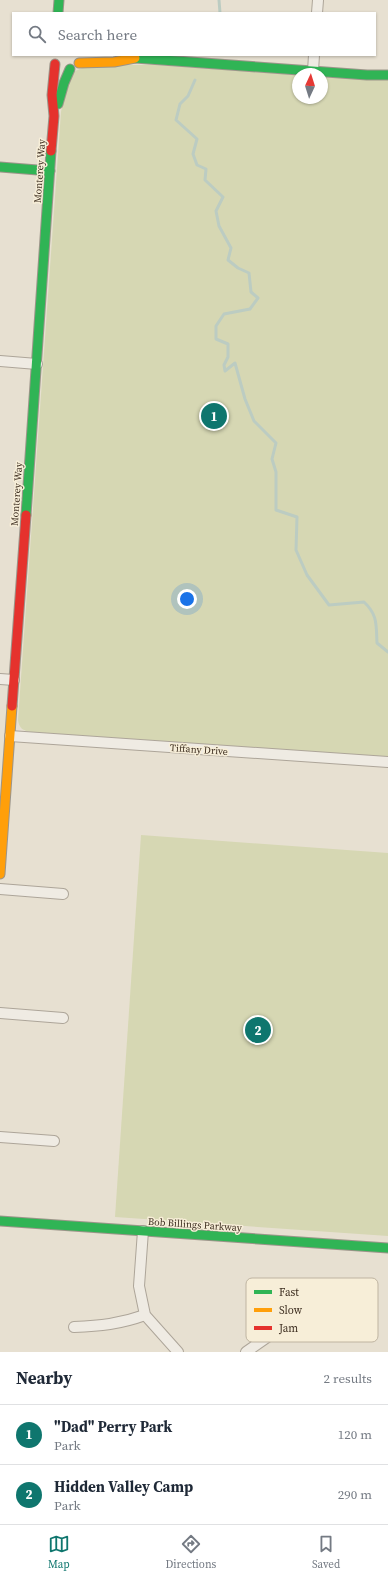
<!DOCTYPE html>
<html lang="en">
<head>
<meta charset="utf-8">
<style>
	:root { --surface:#fff; --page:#f2f2f3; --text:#1f2937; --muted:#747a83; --line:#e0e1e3; --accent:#0f766e }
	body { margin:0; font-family:"Source Serif 4",serif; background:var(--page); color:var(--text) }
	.compass { position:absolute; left:292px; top:68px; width:36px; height:36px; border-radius:50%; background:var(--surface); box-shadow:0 1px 3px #0004; rotate:4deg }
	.you { position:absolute; left:187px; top:599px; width:14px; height:14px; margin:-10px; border:3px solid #fff; border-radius:50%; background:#1a73e8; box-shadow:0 0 0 6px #1a73e833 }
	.badge { display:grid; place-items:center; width:26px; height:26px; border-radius:50%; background:var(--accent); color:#fff; font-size:13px; font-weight:700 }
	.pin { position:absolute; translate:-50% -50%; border:2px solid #fff; box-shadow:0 1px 4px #0006 }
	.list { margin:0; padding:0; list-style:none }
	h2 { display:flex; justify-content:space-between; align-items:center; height:52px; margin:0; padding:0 16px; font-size:17px }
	h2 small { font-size:13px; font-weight:400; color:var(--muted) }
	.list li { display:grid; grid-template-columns:26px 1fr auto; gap:12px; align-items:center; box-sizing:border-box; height:60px; padding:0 16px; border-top:1px solid var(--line) }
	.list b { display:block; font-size:15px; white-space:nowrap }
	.list p { margin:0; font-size:13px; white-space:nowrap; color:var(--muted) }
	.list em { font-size:13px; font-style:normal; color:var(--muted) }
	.icon { flex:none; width:22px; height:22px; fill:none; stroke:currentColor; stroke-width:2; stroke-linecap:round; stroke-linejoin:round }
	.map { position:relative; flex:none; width:388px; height:1352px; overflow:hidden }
	.search { position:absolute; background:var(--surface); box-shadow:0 1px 3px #0004; left:12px; right:12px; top:12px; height:44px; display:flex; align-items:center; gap:10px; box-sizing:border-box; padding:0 14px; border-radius:0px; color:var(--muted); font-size:15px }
	.sheet { height:172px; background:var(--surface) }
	nav { display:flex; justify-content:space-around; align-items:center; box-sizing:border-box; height:56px; border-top:1px solid var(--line); background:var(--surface); font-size:11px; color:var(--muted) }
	nav a { display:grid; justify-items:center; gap:2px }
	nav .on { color:var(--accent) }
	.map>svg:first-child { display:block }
	.green { fill:#d6d7b3 }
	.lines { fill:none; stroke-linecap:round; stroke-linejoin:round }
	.stream { stroke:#bcccc2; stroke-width:3 }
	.street-casing { stroke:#ada599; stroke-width:12 }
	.fast-casing { stroke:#9c958a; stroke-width:11 }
	.slow-casing { stroke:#9c958a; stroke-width:11 }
	.jam-casing { stroke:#9c958a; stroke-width:11 }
	.street { stroke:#efebe3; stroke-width:10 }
	.fast { stroke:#30b455; stroke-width:9 }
	.slow { stroke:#ff9f0a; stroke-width:9 }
	.jam { stroke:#e5322d; stroke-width:9 }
	.labels { text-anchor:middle; stroke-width:3; stroke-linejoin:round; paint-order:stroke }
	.street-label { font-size:10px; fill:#3d2e20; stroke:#f7eed8 }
	.key { fill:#f7eed8; stroke:#bfb4a1; stroke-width:1 }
	.key-label { font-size:11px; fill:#3d2e20 }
</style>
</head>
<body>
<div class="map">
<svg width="388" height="1352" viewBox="0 0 388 1352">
	<rect width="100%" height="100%" fill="#e7e0d1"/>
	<g class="green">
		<path d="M89 65H154L298 75V98H322V77L388 80V757L31 732C23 731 19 728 18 720L61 112 64 96 73 72Z"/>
		<path d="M141 835 388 853V1236L115 1217Z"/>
	</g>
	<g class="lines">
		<g class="stream">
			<path d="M219 0 220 13"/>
			<path d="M195 80 188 96 180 104 176 120 197 139 193 154 197 165 206 169 205 180 223 197 216 211 219 226 231 248 228 260 238 268 249 273 251 292 258 298 250 309 224 314 216 326V339L228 344V357L224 365 225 371 235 363 245 399 254 421 276 443 272 459 276 472V510L297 517 296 550 307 575 329 605 364 602C378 615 376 625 377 643L388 652"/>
		</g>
		<g class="street-casing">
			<g id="street">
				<path d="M317 13 318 0"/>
				<path d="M313 71 314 55"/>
				<path d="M0 361 37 364"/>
				<path d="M0 679 14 680"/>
				<path d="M10 736 388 762"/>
				<path d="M0 889 63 894"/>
				<path d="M0 1013 63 1018"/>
				<path d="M0 1137 54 1141"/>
				<path d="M143 1231 139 1286 145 1315 178 1352"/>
				<path d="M74 1327C100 1326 120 1324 145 1315"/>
				<path d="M246 1352 269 1336"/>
			</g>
		</g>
		<g class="fast-casing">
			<g id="fast">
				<path d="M58 13 59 0"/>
				<path d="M124 55 135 58 367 75H388"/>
				<path d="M58 104 64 83 70 69"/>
				<path d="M0 167 50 171"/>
				<path d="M26 515 51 151"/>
				<path d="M0 1221 388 1248"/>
			</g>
		</g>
		<g class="slow-casing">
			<g id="slow">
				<path d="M79 63 114 62 135 58"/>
				<path d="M0 874 12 706"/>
			</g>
		</g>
		<g class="jam-casing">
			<g id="jam">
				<path d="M51 151 54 116 52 95 55 64"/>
				<path d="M12 706 26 515"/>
			</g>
		</g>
		<use href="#street" class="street"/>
		<use href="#fast" class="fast"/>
		<use href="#slow" class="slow"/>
		<use href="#jam" class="jam"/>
	</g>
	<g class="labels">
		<g class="street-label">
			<text transform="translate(39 171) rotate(-86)" y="4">Monterey Way</text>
			<text transform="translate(16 494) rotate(-86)" y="4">Monterey Way</text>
			<text transform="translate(199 749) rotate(4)" y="4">Tiffany Drive</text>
			<text transform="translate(195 1224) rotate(4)" y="4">Bob Billings Parkway</text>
		</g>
	</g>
	<rect x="246" y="1278" width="132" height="64" rx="6" class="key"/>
	<rect x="254" y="1290" width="18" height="4" fill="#30b455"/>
	<rect x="254" y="1308" width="18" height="4" fill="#ff9f0a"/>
	<rect x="254" y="1326" width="18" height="4" fill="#e5322d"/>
	<g class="key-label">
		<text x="279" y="1296">Fast</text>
		<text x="279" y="1314">Slow</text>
		<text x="279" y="1332">Jam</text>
	</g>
</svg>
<svg class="compass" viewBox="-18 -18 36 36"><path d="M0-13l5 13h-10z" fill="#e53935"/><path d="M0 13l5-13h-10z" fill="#747a83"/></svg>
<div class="you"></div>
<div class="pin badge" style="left:214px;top:416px">1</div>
<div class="pin badge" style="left:258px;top:1030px">2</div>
<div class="search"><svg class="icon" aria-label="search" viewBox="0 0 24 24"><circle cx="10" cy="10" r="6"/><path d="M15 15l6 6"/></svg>Search here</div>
</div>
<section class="sheet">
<h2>Nearby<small>2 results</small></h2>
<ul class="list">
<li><span class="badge">1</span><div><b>&quot;Dad&quot; Perry Park</b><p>Park</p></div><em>120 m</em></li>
<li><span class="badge">2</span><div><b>Hidden Valley Camp</b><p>Park</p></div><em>290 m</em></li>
</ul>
</section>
<nav>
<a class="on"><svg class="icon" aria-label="map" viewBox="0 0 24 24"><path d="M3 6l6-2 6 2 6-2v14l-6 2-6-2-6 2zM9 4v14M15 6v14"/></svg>Map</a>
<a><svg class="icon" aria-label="directions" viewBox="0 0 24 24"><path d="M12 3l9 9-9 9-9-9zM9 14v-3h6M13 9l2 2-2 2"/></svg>Directions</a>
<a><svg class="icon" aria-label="saved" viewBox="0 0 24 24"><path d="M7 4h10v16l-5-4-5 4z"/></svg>Saved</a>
</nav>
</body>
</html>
